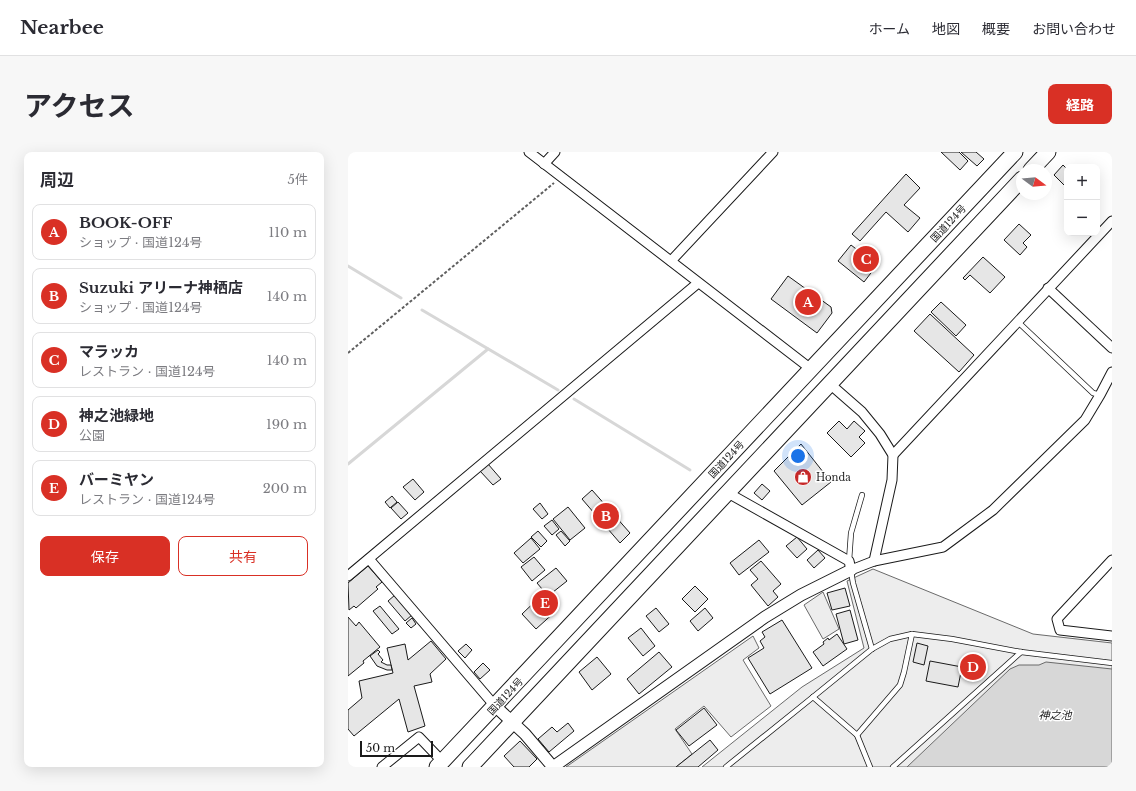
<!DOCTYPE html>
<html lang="ja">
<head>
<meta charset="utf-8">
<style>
	:root { --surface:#fff; --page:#f7f7f7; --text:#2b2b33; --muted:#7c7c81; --line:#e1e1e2; --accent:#d93025 }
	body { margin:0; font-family:"Libre Baskerville","Noto Sans JP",serif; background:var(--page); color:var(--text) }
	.controls { position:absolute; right:12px; top:12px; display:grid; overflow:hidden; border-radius:8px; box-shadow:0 4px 16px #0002 }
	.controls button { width:36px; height:36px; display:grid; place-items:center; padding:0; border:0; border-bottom:1px solid var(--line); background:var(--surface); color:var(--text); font:20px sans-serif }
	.compass { position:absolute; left:668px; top:12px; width:36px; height:36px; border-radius:50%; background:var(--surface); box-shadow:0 4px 16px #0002; rotate:106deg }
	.scale { position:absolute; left:12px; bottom:10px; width:73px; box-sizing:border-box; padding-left:4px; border:2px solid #1a1a1a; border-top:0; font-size:11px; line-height:14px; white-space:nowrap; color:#1a1a1a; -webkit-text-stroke:3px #fff; paint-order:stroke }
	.you { position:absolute; left:450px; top:304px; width:14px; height:14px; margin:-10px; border:3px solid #fff; border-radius:50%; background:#1a73e8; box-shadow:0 0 0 6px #1a73e833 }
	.badge { display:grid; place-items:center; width:26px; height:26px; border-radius:50%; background:var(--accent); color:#fff; font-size:13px; font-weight:700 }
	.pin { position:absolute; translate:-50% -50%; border:2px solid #fff; box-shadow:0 1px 4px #0006 }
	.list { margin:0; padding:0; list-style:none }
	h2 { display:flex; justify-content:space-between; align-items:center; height:52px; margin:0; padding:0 16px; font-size:17px }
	h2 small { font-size:13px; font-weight:400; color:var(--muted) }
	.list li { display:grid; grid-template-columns:26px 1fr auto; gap:12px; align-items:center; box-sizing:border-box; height:56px; margin:0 8px 8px; padding:0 8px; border:1px solid var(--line); border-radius:8px }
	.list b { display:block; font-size:15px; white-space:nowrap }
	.list p { margin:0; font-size:13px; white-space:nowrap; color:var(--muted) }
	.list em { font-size:13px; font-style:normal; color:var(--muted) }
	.actions { display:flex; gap:8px; padding:12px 16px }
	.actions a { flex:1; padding:9px 0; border:1px solid var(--accent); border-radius:8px; text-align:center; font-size:14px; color:var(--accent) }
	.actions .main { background:var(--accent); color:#fff }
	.map { position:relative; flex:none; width:764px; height:615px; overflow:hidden; border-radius:8px }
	header { display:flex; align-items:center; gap:24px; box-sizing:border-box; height:56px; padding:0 20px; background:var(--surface); border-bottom:1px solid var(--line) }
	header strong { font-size:19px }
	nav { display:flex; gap:22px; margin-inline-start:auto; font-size:14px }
	.intro { display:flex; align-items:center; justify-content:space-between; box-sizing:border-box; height:96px; padding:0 24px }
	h1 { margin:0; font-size:28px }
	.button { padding:10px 18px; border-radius:8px; background:var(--accent); color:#fff; font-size:14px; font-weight:700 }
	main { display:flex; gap:24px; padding:0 24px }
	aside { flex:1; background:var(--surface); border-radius:8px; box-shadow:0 4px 16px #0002 }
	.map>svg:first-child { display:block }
	.built { fill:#ededed; stroke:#6a6a6a }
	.water { fill:#d7d7d7; stroke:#6a6a6a }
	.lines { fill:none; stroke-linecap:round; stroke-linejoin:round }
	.stream { stroke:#d7d7d7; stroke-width:3 }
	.building { fill:#e6e6e6; stroke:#1a1a1a }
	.service-casing { stroke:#1a1a1a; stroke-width:6 }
	.minor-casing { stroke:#1a1a1a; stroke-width:11 }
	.tertiary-casing { stroke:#1a1a1a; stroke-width:13 }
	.trunk-casing { stroke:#1a1a1a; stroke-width:17 }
	.path { stroke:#5f5f5f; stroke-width:2; stroke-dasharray:3 2; stroke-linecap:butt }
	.service { stroke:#fff; stroke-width:4.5 }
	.minor { stroke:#fff; stroke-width:9 }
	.tertiary { stroke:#fff; stroke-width:11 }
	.trunk { stroke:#fff; stroke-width:15 }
	.labels { text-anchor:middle; stroke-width:3; stroke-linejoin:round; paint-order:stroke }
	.street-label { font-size:10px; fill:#1a1a1a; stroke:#fff }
	.poi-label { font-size:10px; fill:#1a1a1a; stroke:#fff; text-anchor:start }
	.water-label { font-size:11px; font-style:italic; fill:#1a1a1a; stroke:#fff }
</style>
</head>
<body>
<header>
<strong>Nearbee</strong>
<nav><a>ホーム</a><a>地図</a><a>概要</a><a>お問い合わせ</a></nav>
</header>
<div class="intro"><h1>アクセス</h1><a class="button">経路</a></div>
<main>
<aside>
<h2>周辺<small>5件</small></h2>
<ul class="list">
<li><span class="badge">A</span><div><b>BOOK-OFF</b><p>ショップ · 国道124号</p></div><em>110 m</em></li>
<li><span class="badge">B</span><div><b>Suzuki アリーナ神栖店</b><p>ショップ · 国道124号</p></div><em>140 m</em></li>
<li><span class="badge">C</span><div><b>マラッカ</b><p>レストラン · 国道124号</p></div><em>140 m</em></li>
<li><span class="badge">D</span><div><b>神之池緑地</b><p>公園</p></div><em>190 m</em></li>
<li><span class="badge">E</span><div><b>バーミヤン</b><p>レストラン · 国道124号</p></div><em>200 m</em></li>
</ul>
<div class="actions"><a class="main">保存</a><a>共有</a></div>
</aside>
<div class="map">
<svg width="764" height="615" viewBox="0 0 764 615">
	<rect width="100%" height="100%" fill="#fff"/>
	<g class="built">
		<path d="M525 417 685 482 764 491V615H354L454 535 516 496 499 429Z"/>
		<path d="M475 440 491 477 475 487 456 453Z"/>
		<path d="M405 484 411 496 395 508 423 554 383 585 356 554 327 577 344 602 328 615H218Z"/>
	</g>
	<path class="water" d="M698 510 764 517V615H559L662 517 671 513H691Z"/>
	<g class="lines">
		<g class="stream">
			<path d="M0 114 53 146"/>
			<path d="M74 158 210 238"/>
			<path d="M226 247 342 318"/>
			<path d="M0 312 140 197"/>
		</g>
	</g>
	<g class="building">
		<path d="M593 0H611L620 9 612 18Z"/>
		<path d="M613 0H628L636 7 629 14Z"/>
		<path d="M715 13 719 17V36L706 23Z"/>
		<path d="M558 22 572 36 556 53 572 66 560 80 538 60 512 89 504 82Z"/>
		<path d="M671 72 683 83 675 91 679 95 672 103 656 88Z"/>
		<path d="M503 93 529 113 516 130 490 109Z"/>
		<path d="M635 105 657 125 642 141 622 123 617 128 615 126Z"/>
		<path d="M440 124 483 155 484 161 469 181 423 147Z"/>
		<path d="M593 150 618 173 608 184 583 160Z"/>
		<path d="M582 162 626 203 611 220 566 179Z"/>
		<path d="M491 269 499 277 506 269 517 279 511 285 517 291 503 305 479 281Z"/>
		<path d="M453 292 483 330 454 353 426 319Z"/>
		<path d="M140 312 153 327 145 333 132 319Z"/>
		<path d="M65 327 76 340 67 348 55 335Z"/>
		<path d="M414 332 422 339 414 348 406 341Z"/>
		<path d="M244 338 282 381 272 391 234 347Z"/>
		<path d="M44 344 49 350 42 356 37 350Z"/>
		<path d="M50 350 60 361 53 367 43 356Z"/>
		<path d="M192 351 200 362 194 367 185 357Z"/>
		<path d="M220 355 237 376 222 388 205 367Z"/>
		<path d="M204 368 211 377 204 383 196 374Z"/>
		<path d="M190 379 199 389 193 395 183 385Z"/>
		<path d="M213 379 222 389 217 394 208 383Z"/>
		<path d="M449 385 459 397 449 406 438 394Z"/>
		<path d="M183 386 192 397 175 411 166 401Z"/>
		<path d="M411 388 421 400 391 423 382 411Z"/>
		<path d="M470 398 477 406 466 416 459 408Z"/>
		<path d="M186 405 197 418 184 429 173 415Z"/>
		<path d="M413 409 433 432 425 439 430 445 420 454 403 433 410 427 402 418Z"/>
		<path d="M20 414 34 430 28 435 30 437 8 456 6 454 1 458 0 431Z"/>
		<path d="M208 416 219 429 200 444 189 431Z"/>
		<path d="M347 434 360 447 347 460 334 447Z"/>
		<path d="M497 436 502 454 484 458 479 441Z"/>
		<path d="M47 443 64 463 57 469 40 449Z"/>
		<path d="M194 443 209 458 188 477 174 462Z"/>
		<path d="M32 454 51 477 44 482 25 459Z"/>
		<path d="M308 456 321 472 311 480 298 464Z"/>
		<path d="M357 456 365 466 350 479 342 469Z"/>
		<path d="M502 458 510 488 496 492 488 462Z"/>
		<path d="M0 465 8 474 11 470 32 495 15 509 16 511 0 524Z"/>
		<path d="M64 466 68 472 63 476 58 471Z"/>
		<path d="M434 468 464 516 422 542 400 506 416 496 412 489 417 485 414 480Z"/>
		<path d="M293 476 307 494 295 504 280 486Z"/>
		<path d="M489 482 499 497 475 514 465 500 476 492 475 490 480 486 481 488Z"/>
		<path d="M83 489 98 507 82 522 84 530 66 534 77 574 60 580 51 547 6 584 0 577V558L14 546 11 529 45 521 39 496 57 492 60 508Z"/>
		<path d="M569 491 580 494 576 513 565 510Z"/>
		<path d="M118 492 124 498 117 506 110 499Z"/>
		<path d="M30 498 32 500 30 502 35 508 33 510 39 513H43L44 518H39L29 514 22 504Z"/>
		<path d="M311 500 324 515 291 542 279 527Z"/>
		<path d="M249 505 263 522 244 538 231 520Z"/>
		<path d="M582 509 614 515 610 535 578 529Z"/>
		<path d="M135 511 142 518 132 527 126 520Z"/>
		<path d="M356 556 369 573 341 594 328 578Z"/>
		<path d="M220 571 226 579 201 600 190 587 204 575 209 580Z"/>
		<path d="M362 588 370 598 350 615H328Z"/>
		<path d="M172 589 189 607 181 615H166L156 604Z"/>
	</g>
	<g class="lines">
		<g class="service-casing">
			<g id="service">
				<path d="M669 169 745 241 752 243"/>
				<path d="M501 409 503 381 514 343"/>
				<path d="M503 419 505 431 524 497"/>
				<path d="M465 545 509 583 522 615"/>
				<path d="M509 583 552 533 556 520 564 482"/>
				<path d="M378 615 465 545 524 497 542 487 564 482 604 487 673 500 764 511"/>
				<path d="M545 615 673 500"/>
			</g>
		</g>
		<g class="minor-casing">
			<g id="minor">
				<path d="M181 0 463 217"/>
				<path d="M196 12 207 0"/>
				<path d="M323 109 425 0"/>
				<path d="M700 136 764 196"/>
				<path d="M482 232 514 260 532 282 545 303 544 328 526 409"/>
				<path d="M545 303 764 69"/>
				<path d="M380 341 501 409 503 418 526 409 595 395 645 358 737 268 752 243 764 220"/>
				<path d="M21 407 147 554"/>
				<path d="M764 408 709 467 712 478 764 484"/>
				<path d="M0 424 350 131"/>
				<path d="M34 615 71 585 94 609"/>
			</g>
		</g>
		<g class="tertiary-casing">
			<g id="tertiary">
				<path d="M147 554 177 582 205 615"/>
				<path d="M205 615 417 465 453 443 503 418"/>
			</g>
		</g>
		<g class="trunk-casing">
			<g id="trunk">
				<path d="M683 18 700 0"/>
				<path d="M89 615 667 0"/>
				<path d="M122 615 674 27"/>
			</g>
		</g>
		<path class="path" d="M0 201 206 31"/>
		<use href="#service" class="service"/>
		<use href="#minor" class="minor"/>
		<use href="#tertiary" class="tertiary"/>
		<use href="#trunk" class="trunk"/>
	</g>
	<defs>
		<g id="shop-disc" transform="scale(0.9)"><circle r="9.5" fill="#c62828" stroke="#fff"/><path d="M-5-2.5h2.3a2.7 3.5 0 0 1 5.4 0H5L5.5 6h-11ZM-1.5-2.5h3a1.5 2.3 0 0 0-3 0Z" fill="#fff"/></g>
	</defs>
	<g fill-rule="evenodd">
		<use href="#shop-disc" x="455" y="325"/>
	</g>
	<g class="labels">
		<g class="street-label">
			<text transform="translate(600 71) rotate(-47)" y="4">国道124号</text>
			<text transform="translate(378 307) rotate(-47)" y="4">国道124号</text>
			<text transform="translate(157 544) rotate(-47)" y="4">国道124号</text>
		</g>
		<g class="poi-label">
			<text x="468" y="329">Honda</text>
		</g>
		<g class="water-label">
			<text x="707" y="567">神之池</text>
		</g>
	</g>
</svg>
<div class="controls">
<button>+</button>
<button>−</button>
</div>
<svg class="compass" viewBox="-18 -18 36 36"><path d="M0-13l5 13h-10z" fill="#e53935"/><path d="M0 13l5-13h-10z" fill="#7c7c81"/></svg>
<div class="scale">50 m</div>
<div class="you"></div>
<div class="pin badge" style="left:460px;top:150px">A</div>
<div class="pin badge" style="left:258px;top:364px">B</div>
<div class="pin badge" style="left:518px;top:107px">C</div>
<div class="pin badge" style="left:625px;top:515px">D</div>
<div class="pin badge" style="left:197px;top:451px">E</div>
</div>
</main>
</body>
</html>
